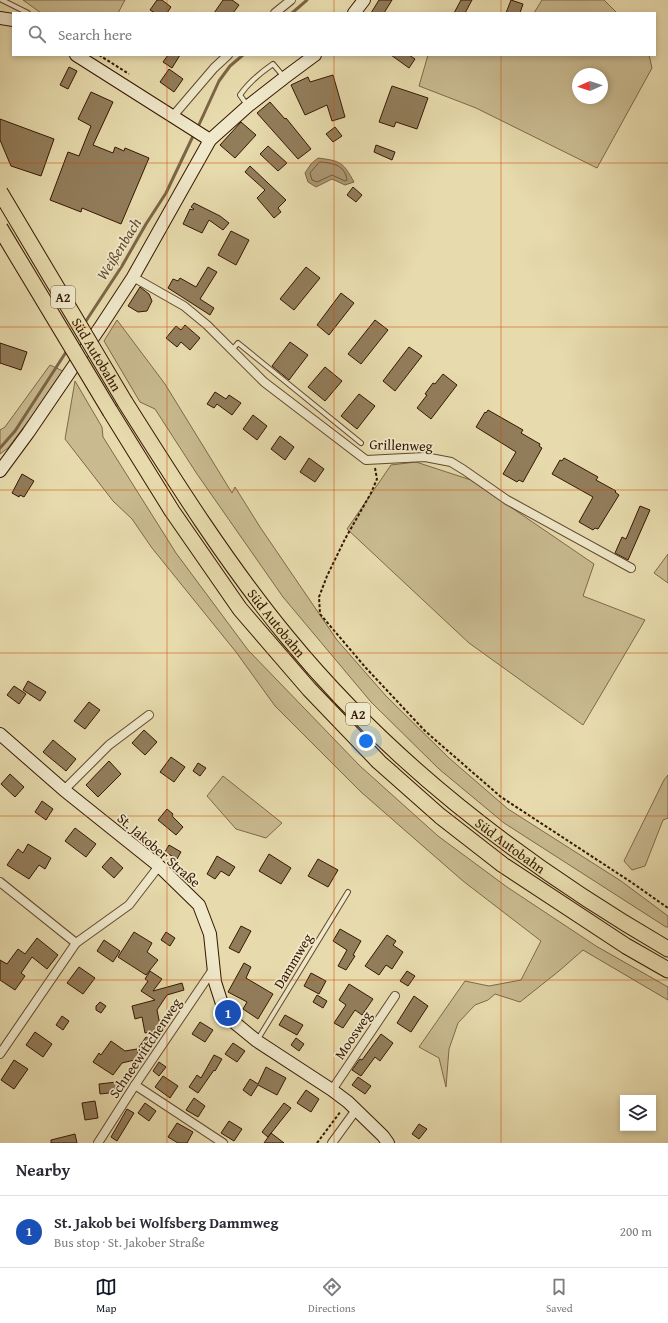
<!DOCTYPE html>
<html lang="en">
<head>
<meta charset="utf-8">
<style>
	:root { --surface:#fff; --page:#f2f2f3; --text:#2b2b33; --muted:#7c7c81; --line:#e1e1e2; --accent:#111827 }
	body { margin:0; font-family:"Gentium Book Plus",serif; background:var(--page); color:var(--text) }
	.controls { position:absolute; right:12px; bottom:12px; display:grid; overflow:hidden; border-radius:0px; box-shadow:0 2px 6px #0003 }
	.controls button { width:36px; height:36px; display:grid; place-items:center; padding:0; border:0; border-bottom:1px solid var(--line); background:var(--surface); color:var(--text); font:20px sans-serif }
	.compass { position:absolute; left:572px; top:68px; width:36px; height:36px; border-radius:50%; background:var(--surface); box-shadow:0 2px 6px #0003; rotate:267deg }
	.you { position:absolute; left:366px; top:741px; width:14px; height:14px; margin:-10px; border:3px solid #fff; border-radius:50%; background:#1a73e8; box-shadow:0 0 0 6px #1a73e833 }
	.badge { display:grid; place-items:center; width:26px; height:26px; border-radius:50%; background:var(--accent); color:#fff; font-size:13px; font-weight:700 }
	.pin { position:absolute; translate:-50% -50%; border:2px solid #fff; box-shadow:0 1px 4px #0006 }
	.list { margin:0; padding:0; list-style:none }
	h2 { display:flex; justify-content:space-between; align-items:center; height:52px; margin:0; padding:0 16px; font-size:17px }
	h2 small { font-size:13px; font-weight:400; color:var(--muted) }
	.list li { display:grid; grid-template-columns:26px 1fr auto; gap:12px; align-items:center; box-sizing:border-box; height:72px; padding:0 16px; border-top:1px solid var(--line) }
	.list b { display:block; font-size:15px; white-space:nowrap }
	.list p { margin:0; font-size:13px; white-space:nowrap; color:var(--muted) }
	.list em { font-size:13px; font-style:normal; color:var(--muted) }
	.icon { flex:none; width:22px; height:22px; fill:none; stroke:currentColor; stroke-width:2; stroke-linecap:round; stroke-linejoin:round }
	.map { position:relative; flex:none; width:668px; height:1143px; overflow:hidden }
	.search { position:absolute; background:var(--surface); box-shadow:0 2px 6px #0003; left:12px; right:12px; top:12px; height:44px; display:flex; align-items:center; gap:10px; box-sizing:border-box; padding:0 14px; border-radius:0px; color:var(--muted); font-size:15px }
	.sheet { height:124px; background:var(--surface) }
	nav { display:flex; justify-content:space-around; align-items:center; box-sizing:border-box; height:56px; border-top:1px solid var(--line); background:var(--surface); font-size:11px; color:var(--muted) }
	nav a { display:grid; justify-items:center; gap:2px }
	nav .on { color:var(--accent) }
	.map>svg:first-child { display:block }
	.green { fill:#c9ba90; stroke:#806849; fill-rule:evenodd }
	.water { fill:#ab9873; stroke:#7c6446 }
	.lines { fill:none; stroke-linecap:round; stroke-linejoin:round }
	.shore { stroke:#70583a; stroke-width:1 }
	.stream { stroke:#7c6446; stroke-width:3 }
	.building { fill:#927d5b; stroke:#361702 }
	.lane-casing { stroke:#62482d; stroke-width:6 }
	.street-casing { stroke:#62482d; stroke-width:10 }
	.secondary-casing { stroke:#361702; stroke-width:14 }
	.highway-casing { stroke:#361702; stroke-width:17 }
	.path { stroke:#361702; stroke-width:2; stroke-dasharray:3 2; stroke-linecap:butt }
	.lane { stroke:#efe8ca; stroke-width:4 }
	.street { stroke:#efe8ca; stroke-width:8 }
	.secondary { stroke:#efe8ca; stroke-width:12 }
	.highway { stroke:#e7dbad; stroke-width:15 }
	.highway-bridge-casing { stroke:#361702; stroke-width:17; stroke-linecap:butt }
	.highway-bridge { stroke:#e7dbad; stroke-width:15 }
	.grid { fill:none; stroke:#cd4f0a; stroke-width:1; stroke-opacity:0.55 }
	.labels { text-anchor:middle; stroke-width:3.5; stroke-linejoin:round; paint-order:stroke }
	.shield { fill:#efe8ca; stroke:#6e563e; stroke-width:1 }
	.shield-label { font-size:13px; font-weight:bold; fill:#361702 }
	.street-label { font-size:14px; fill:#361702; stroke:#efe8ca }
	.water-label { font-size:15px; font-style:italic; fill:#654b2f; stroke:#efe8ca }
</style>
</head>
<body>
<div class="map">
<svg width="668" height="1143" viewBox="0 0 668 1143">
	<rect width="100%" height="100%" fill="#e7dbad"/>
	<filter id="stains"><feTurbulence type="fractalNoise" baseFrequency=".005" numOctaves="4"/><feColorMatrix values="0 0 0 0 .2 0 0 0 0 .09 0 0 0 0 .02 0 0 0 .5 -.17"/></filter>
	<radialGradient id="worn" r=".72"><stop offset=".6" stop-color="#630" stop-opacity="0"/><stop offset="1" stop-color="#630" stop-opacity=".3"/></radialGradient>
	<g class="green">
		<path d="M23 0H125L118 13H41Z"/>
		<path d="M542 0H604L617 13H534Z"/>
		<path d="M428 55H649L652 68 597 168 476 108 419 86ZM578 74H602V98H578Z"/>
		<path d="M117 320 165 384 232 493 235 487 260 527 337 640 386 696 449 758 508 809 621 881 668 916V927H666L504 823 439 769 371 702 283 597 197 474 155 409 140 402 104 341Z"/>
		<path d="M50 365 65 372 8 448 0 454V430L5 427Z"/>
		<path d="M75 381 102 427 103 437 176 553 248 650 360 766 438 836 507 887 596 946 668 987V1000L583 950 559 971 520 1002 495 994 488 1000 475 1005 458 1023 449 1049 446 1087 439 1058 419 1047 465 981 489 986 521 980 541 941 463 881 361 792 275 706 236 652 152 548 132 519 113 501 65 439Z"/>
		<path d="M416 462 471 480 594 564 583 596 645 620 583 725 469 643 347 529 391 465Z"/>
		<path d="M668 554V583L654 573Z"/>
		<path d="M668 775V818L663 820 645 866 632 870 624 861 664 780Z"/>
		<path d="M223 776 282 823 266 838 236 829 207 796Z"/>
	</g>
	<path class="water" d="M318 158C341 161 343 162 354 182L345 185 332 179 316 187 308 182 305 173 311 164Z"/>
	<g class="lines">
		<path class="shore" d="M320 162C333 163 345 165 347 180L345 181 332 175 317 182 312 180 310 173 315 167Z"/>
		<g class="stream">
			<path d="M292 13 307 0"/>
			<path d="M197 129 219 81 230 66 243 55"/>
			<path d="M84 324 122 266 146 224 166 193 194 134"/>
			<path d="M0 448 15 431 68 349"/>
		</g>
	</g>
	<g class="building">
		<path d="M157 0H162L171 7 167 13H155L150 10Z"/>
		<path d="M223 0H232L239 5 233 13H214Z"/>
		<path d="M379 0H392L384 13H371Z"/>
		<path d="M461 0H472L465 13H454Z"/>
		<path d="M511 0 523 4 520 13H506Z"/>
		<path d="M168 55H180L172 68 163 62Z"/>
		<path d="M391 55H409L415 59 409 68Z"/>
		<path d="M69 67 77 71 68 89 60 85Z"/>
		<path d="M169 69 183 79 174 92 160 82Z"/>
		<path d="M333 75 345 117 332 121 327 105 305 115 291 85 308 77 310 82Z"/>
		<path d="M392 86 428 98 417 129 396 122 394 127 379 122Z"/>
		<path d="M91 92 113 102 93 145 113 153 115 147 124 151 125 148 149 158 121 224 82 208 81 212 50 200 68 152 79 156 91 126 78 119Z"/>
		<path d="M270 102 285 119 286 118 311 149 298 159 257 113Z"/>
		<path d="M0 119 54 139 41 176 11 166 0 140Z"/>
		<path d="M241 122 256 135 235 158 220 145Z"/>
		<path d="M335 127 342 136 333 142 326 134Z"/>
		<path d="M376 145 395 152 392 160 374 152Z"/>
		<path d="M268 146 287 163 278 171 260 154Z"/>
		<path d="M250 166 286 200 278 208 281 212 274 218 257 198 265 190 245 172Z"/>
		<path d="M353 187 362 195 356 202 347 195Z"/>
		<path d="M194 203 220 216 229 223 223 230 209 220 202 233 183 224 190 209 193 210 194 209 191 207Z"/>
		<path d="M231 231 249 240 236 265 218 255Z"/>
		<path d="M208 267 217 272 200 299 214 308 210 315 168 288 173 279 178 281 180 278 196 287Z"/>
		<path d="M306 267 320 278 294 310 280 299Z"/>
		<path d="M140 287 149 294 152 301 147 311 138 312 128 306Z"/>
		<path d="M341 293 354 303 329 335 317 325Z"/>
		<path d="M375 320 388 330 361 364 348 354Z"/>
		<path d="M185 325 200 338 190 350 181 342 177 347 166 338 176 326 181 330Z"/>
		<path d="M290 342 308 355 289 380 272 366Z"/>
		<path d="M0 343 27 352 21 370 0 363Z"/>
		<path d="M409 347 422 356 395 391 383 381Z"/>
		<path d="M325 367 342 381 325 401 308 387Z"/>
		<path d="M443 374 457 385 431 419 417 408 427 395 425 394 433 383 435 384Z"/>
		<path d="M215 392 226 399 229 395 241 403 232 415 217 404 214 408 207 404Z"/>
		<path d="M359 394 375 406 357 429 341 416Z"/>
		<path d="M488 410 523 430 521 433 540 444 539 446 542 448 523 482 519 480 517 482 503 474 516 452 476 427 485 412 486 413Z"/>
		<path d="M253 415 267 426 257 440 243 429Z"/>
		<path d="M280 436 294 447 285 460 271 449Z"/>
		<path d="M309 458 324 469 315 482 300 472Z"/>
		<path d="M564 458 598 477 596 480 616 491 615 492 619 495 598 529 595 528 593 530 579 522 593 497 552 474 560 460 562 461Z"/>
		<path d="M22 474 34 481 24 497 20 495 19 497 12 493Z"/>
		<path d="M640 506 650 510 628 560 615 553 622 537 626 539Z"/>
		<path d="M28 681 46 692 40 701 23 690Z"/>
		<path d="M14 686 26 694 19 704 7 695Z"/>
		<path d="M89 702 100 710 85 729 74 721Z"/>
		<path d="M144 730 157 742 145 755 132 743Z"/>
		<path d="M53 740 76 759 66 771 43 752Z"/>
		<path d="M171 757 185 767 174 782 160 772Z"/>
		<path d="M109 761 121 774 98 797 86 785Z"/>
		<path d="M198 763 206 768 200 776 193 771Z"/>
		<path d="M10 774 24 787 15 797 1 784Z"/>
		<path d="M42 801 53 809 46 820 35 812Z"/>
		<path d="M167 809 173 814 172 816 183 827 176 835 158 820Z"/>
		<path d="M75 828 96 844 86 857 65 841Z"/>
		<path d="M28 844 51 858 45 869 39 865 29 879 7 865 18 849 23 853Z"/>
		<path d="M169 845 181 852 177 859 165 852Z"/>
		<path d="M269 854 291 868 281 884 259 871Z"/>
		<path d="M217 856 235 867 229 876 221 871 215 879 207 874Z"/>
		<path d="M111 857 123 868 114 878 102 867Z"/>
		<path d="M318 859 338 870 328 887 308 876Z"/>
		<path d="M241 926 251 931 239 953 229 948Z"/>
		<path d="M340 929 361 941 353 955 355 956 346 970 338 966 347 950 333 941Z"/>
		<path d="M134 932 152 943 147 952 158 960 146 975 118 957Z"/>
		<path d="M166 932 175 938 170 946 161 940Z"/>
		<path d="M387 935 396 941 393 945 403 952 392 969 386 965 379 975 365 966Z"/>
		<path d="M37 938 58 955 47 969 32 957 21 973 25 976 15 990 0 980V960L7 964 18 949 25 954Z"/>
		<path d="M104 940 120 951 113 962 97 951Z"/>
		<path d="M244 963 251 967 246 978 273 994 258 1019 243 1009 247 1002 228 992Z"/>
		<path d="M79 967 95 978 83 994 67 983Z"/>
		<path d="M150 971 162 979 153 991 182 983 184 990 167 995 157 1010 161 1030 145 1033 142 1017 135 1019 132 1006 155 1000 141 991 148 981 145 979Z"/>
		<path d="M407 971 415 976 408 986 400 981Z"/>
		<path d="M311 973 326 981 319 994 304 986Z"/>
		<path d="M349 984 373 999 362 1015 355 1010 343 1028 334 1023 346 1005 339 1000Z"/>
		<path d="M317 995 327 1001 323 1008 313 1002Z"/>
		<path d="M414 996 428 1006 411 1032 397 1023Z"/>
		<path d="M100 1002 106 1006 101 1013 96 1010V1006Z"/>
		<path d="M285 1015 303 1025 297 1035 279 1025Z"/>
		<path d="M62 1016 69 1021 63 1030 56 1025Z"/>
		<path d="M200 1022 213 1030 205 1042 192 1034Z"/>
		<path d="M35 1032 52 1044 43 1057 26 1045Z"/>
		<path d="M381 1034 393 1043 380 1061 375 1057 361 1076 352 1070 360 1059 362 1060Z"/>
		<path d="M146 1037 155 1043 147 1053 139 1047Z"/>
		<path d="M296 1038 304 1044 299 1051 291 1045Z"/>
		<path d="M111 1041 125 1051 137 1049 139 1059 122 1063 113 1075 93 1062 99 1053 101 1055Z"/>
		<path d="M233 1043 245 1051 237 1062 225 1054Z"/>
		<path d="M214 1055 222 1059 215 1071 214 1070 198 1093 189 1087 197 1075 201 1078Z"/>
		<path d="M14 1060 28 1069 14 1089 1 1080Z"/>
		<path d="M159 1062 166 1067 159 1076 153 1071Z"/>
		<path d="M266 1067 286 1078 277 1095 258 1085 251 1096 243 1090 250 1079 258 1084Z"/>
		<path d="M163 1076 178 1086 170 1098 155 1087Z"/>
		<path d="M358 1077 371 1086 365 1094 352 1085Z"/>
		<path d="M117 1082 118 1092 100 1094 99 1084Z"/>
		<path d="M306 1090 319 1099 311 1112 297 1103Z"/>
		<path d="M194 1098 205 1106 198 1117 186 1110Z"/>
		<path d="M95 1101 98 1118 85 1120 82 1103Z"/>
		<path d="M145 1103 156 1111 149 1121 138 1113Z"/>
		<path d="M284 1103 291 1108 268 1137 262 1132Z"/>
		<path d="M127 1109 134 1113 117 1141 111 1137Z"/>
		<path d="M229 1121 242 1129 234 1141 221 1133Z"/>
		<path d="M177 1123 193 1132 187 1143H178L168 1137Z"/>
		<path d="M419 1124 427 1129 419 1139 412 1134Z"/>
		<path d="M271 1133 284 1143H264Z"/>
		<path d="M75 1134 77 1143H51V1140Z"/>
	</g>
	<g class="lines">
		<g class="lane-casing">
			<g id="lane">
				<path d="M2 0 28 13"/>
				<path d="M247 105 240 95C249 82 260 73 273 64L284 77"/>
				<path d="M232 350 238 343 361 443"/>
				<path d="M258 1039 348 892"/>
			</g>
		</g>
		<g class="street-casing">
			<g id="street">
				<path d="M275 13 291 0"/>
				<path d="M173 116 214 68 228 55"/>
				<path d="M133 277 184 306 207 325 264 382 366 460 425 457 451 462 464 470 507 500 631 568"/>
				<path d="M64 790 109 745 149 715"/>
				<path d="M0 882 76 943"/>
				<path d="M0 1054 76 943 129 905 159 866"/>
				<path d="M135 1085 223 1143"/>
				<path d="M332 1090 395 996"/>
				<path d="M98 1143 135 1085 214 968"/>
				<path d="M332 1143 356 1110"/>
			</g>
		</g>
		<g class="secondary-casing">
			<g id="secondary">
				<path d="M354 13 364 0"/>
				<path d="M0 18 13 20"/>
				<path d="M76 55 210 140"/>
				<path d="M0 471 28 433 101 326 133 277 210 140 248 106 284 78 315 55"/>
				<path d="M0 734 64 790 159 866 199 905 210 934 215 982 223 1007 235 1023 257 1041 332 1090 348 1102 383 1136 388 1143"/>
			</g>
		</g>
		<g class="highway-casing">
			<g id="highway">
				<path id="s1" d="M125 402C176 483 227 564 288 638 393 766 525 866 668 949"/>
				<path d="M110 411 172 511 240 609 309 689 379 762 440 816 503 865 626 946 668 970"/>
			</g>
		</g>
		<g class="path">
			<path d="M99 55 129 74"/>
			<path d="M375 468 377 479 371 493 345 539 327 576 319 597 320 614 366 668 425 731 501 797 631 882 668 908"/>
			<path d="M317 1143 341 1111"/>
		</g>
		<use href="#lane" class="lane"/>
		<use href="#street" class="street"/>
		<use href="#secondary" class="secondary"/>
		<use href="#highway" class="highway"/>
		<g class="highway-bridge-casing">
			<g id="highway-bridge">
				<path id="s2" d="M0 192 125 402"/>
				<path d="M0 228 110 411"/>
			</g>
		</g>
		<use href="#highway-bridge" class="highway-bridge"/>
	</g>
	<path class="grid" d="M167 0V13M334 0V13M501 0V13M167 55V1143M334 55V1143M501 55V1143M0 163H668M0 327H668M0 490H668M0 653H668M0 816H668M0 980H668"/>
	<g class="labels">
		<g class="shield">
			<rect x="51" y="286" width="24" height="22" rx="3"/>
			<rect x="346" y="703" width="24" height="22" rx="3"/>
		</g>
		<g class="shield-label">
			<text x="63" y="302">A2</text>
			<text x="358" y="719">A2</text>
		</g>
		<g class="street-label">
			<text dy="5" stroke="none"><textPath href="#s2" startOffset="189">Süd Autobahn</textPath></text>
			<text transform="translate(401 445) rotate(2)" y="5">Grillenweg</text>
			<text dy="5" stroke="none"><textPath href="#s1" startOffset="268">Süd Autobahn</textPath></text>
			<text dy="5" stroke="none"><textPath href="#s1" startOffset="592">Süd Autobahn</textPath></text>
			<text transform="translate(159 850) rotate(41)" y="5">St. Jakober Straße</text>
			<text transform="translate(293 961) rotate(-59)" y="5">Dammweg</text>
			<text transform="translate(353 1035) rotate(-56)" y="5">Moosweg</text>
			<text transform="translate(145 1048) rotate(-56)" y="5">Schneewittchenweg</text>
		</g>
		<g class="water-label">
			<text transform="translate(119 249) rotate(-58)" y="5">Weißenbach</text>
		</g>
	</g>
	<rect width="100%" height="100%" filter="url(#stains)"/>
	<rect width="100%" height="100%" fill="url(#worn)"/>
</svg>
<div class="controls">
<button><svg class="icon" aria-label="layers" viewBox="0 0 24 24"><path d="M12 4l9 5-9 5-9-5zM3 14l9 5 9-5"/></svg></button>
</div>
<svg class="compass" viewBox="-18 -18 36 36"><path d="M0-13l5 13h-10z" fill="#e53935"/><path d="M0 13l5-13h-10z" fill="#7c7c81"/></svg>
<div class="you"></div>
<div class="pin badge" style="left:228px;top:1013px;background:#1a4fb4">1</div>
<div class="search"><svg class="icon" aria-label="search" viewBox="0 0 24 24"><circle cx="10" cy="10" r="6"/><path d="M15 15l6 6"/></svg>Search here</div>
</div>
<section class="sheet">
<h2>Nearby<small></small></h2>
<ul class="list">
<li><span class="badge" style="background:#1a4fb4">1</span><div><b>St. Jakob bei Wolfsberg Dammweg</b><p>Bus stop · St. Jakober Straße</p></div><em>200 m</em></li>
</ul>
</section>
<nav>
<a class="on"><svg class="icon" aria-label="map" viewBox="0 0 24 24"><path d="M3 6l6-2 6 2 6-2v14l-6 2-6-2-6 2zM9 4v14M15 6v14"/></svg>Map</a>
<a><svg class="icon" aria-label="directions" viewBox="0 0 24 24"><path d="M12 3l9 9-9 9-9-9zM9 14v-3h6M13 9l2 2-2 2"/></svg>Directions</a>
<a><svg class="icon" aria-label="saved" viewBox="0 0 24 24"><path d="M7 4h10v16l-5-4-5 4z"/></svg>Saved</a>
</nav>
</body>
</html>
